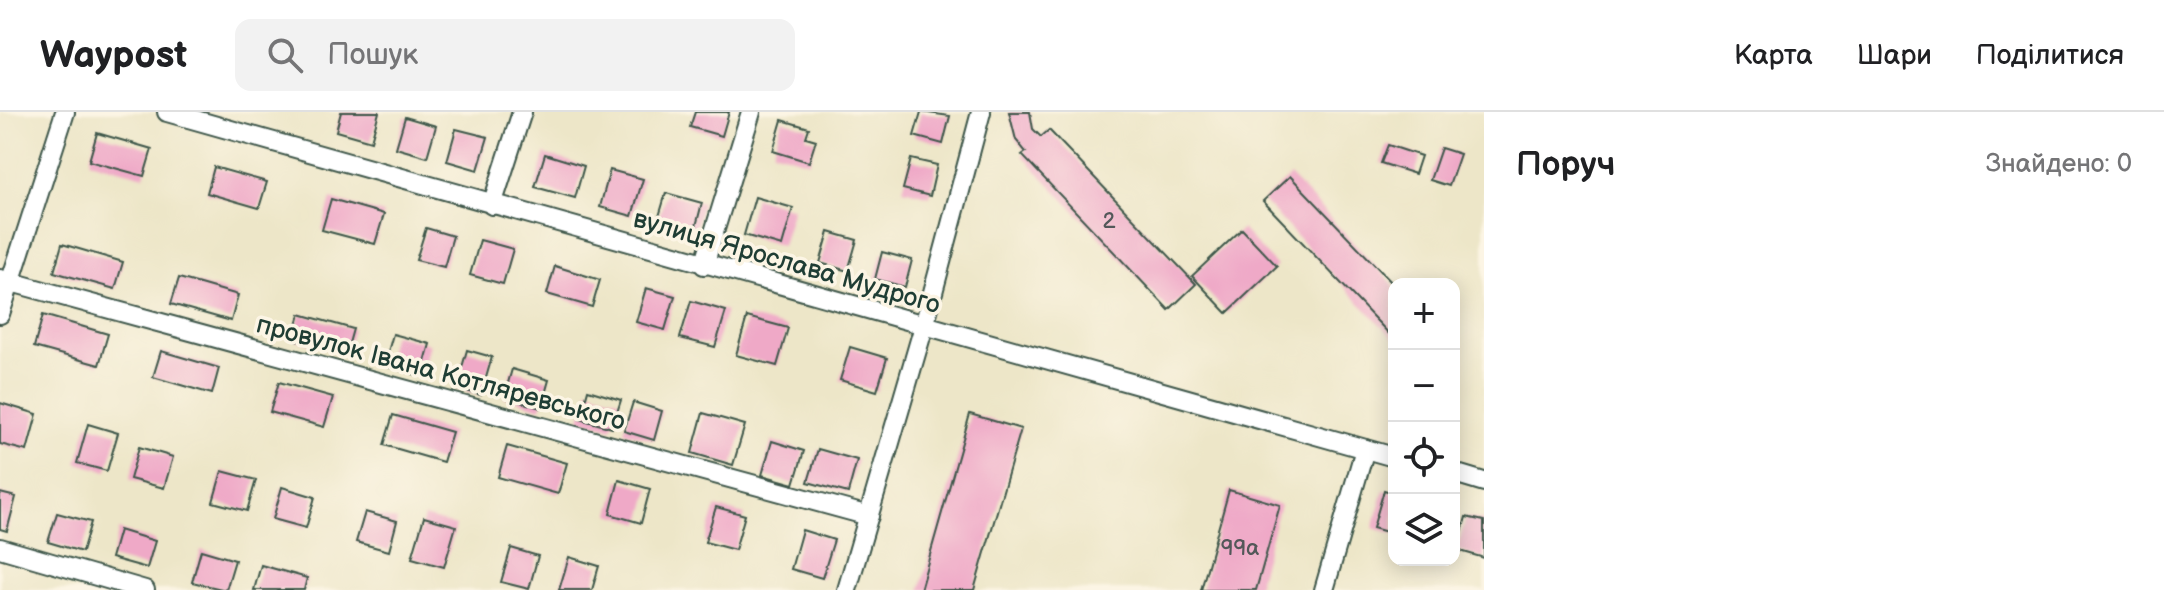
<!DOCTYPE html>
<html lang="uk">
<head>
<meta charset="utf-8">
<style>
	:root { --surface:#fff; --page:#f2f2f2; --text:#202124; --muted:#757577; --line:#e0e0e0 }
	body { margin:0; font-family:"Balsamiq Sans",sans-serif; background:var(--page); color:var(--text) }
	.controls { position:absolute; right:24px; bottom:24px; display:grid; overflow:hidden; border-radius:16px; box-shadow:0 4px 20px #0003 }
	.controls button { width:72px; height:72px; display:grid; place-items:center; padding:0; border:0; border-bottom:2px solid var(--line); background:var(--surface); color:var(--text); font:40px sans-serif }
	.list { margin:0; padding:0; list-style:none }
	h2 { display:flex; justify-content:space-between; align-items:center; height:104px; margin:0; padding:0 32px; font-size:34px }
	h2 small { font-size:26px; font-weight:400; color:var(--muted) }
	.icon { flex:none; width:44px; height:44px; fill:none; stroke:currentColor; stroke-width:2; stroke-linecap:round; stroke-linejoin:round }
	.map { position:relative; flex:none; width:1484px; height:478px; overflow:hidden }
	header { display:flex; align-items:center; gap:48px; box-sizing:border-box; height:112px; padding:0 40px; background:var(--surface); border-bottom:2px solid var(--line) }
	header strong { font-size:38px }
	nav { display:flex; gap:44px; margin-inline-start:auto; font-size:28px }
	.search { width:560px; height:72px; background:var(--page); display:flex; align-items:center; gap:20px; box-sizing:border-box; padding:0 28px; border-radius:16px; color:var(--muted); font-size:30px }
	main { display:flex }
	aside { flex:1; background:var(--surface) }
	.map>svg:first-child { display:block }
	.building { fill:#efa9c7 }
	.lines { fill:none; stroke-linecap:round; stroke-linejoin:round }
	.minor-casing { stroke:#3e564a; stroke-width:22 }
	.minor { stroke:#fff; stroke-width:18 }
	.labels { text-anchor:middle; stroke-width:7; stroke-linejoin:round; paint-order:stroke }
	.number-label { font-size:22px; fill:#535859 }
	.street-label { font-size:26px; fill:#1f3d34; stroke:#fcf5e5 }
</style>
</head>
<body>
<header>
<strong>Waypost</strong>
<div class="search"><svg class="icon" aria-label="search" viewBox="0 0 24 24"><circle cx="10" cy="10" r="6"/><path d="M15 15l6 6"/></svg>Пошук</div>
<nav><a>Карта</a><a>Шари</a><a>Поділитися</a></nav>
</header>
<main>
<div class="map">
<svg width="1484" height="478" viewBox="0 0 1484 478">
	<rect width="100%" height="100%" fill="#fcf5e5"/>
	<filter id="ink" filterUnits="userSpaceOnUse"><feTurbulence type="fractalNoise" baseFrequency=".0125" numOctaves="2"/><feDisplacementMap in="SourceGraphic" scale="16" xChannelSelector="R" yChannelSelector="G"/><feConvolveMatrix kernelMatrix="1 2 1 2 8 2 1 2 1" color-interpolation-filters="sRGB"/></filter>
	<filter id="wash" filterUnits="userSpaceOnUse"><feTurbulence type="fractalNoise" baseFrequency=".006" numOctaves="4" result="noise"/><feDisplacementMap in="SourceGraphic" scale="32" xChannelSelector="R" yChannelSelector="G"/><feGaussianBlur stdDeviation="1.8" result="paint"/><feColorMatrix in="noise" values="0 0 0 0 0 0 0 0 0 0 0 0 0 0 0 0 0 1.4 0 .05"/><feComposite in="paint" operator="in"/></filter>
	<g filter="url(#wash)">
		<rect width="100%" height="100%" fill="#ede6c8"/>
		<g id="blocks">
			<g class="building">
				<path d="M341 0H379L371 29 336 19Z"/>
				<path d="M695 0H729L722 24 690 15Z"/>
				<path d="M921 0 950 4 943 32 914 24Z"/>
				<path d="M1009 0H1030L1033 17 1041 25 1049 18 1196 172 1169 198 1022 43 1026 40 1016 28Z"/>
				<path d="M405 5 436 14 427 45 396 36Z"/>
				<path d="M782 8 809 16 806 25 816 28 809 50 773 39Z"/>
				<path d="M456 17 488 25 478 58 447 49Z"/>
				<path d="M97 21 152 37 144 64 89 49Z"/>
				<path d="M1388 33 1421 44 1415 62 1381 51Z"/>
				<path d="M1441 36 1460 42 1449 74 1430 68Z"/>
				<path d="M545 42 584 54 575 86 535 75Z"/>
				<path d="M911 47 937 53 930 84 903 77Z"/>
				<path d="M214 55 267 70 259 96 207 81Z"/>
				<path d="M610 58 643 67 632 104 600 95Z"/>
				<path d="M1290 64 1394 173V227L1263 89Z"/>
				<path d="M666 81 702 91 695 118 658 108Z"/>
				<path d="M755 85 793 96 782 134 744 123Z"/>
				<path d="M331 87 384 102 375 132 322 118Z"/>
				<path d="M426 116 453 124 444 155 416 148Z"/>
				<path d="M1242 117 1277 154 1227 201 1192 164Z"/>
				<path d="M829 120 857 128 848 159 820 151Z"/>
				<path d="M480 128 513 137 503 172 470 163Z"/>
				<path d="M62 132 123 150 115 177 54 160Z"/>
				<path d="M882 140 912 148 905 175 875 167Z"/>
				<path d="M555 154 600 168 592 195 547 182Z"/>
				<path d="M179 166 238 183 231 209 171 192Z"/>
				<path d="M646 176 675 184 665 218 636 210Z"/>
				<path d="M691 189 726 199 715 235 680 226Z"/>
				<path d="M300 202 353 217 346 242 293 227Z"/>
				<path d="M43 203 108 222 99 253 34 235Z"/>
				<path d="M747 205 788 216 777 254 736 243Z"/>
				<path d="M393 222 430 232 421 264 384 254Z"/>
				<path d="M850 235 887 246 877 279 840 268Z"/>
				<path d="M467 238 492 245 481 283 456 276Z"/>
				<path d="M161 239 219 256 212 282 153 265Z"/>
				<path d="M512 257 549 268 541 296 504 285Z"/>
				<path d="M279 270 333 285 324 315 270 300Z"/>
				<path d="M588 278 621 288 612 316 580 307Z"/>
				<path d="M633 290 662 299 654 328 624 319Z"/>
				<path d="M0 291 37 302 27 339 0 332Z"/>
				<path d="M703 301 745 313 733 353 692 341Z"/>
				<path d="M970 302 1021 317 974 478H920Z"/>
				<path d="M393 303 452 320 443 350 384 333Z"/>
				<path d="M88 312 118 321 107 359 77 351Z"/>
				<path d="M772 329 804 339 794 372 762 363Z"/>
				<path d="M507 334 567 351 558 382 498 365Z"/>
				<path d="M139 335 173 345 164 376 130 367Z"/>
				<path d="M818 337 857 348 848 381 808 370Z"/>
				<path d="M222 359 256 368 247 399 213 390Z"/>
				<path d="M619 368 650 377 641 411 610 402Z"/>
				<path d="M282 375 315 385 306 416 273 407Z"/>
				<path d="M1229 378 1280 393 1256 478H1201Z"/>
				<path d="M1384 378 1394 381V422L1373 416Z"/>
				<path d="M0 381 16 385 7 419 0 417Z"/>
				<path d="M716 395 745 403 735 438 705 430Z"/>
				<path d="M365 400 397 409 389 439 356 430Z"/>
				<path d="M57 401 91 410 82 440 48 430Z"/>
				<path d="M424 405 456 414 444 455 412 446Z"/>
				<path d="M1466 405 1484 409V446L1457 438Z"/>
				<path d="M119 418 155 429 147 456 111 446Z"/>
				<path d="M802 418 834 428 822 466 791 457Z"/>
				<path d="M511 436 538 444 529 477 501 470Z"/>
				<path d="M201 438 235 448 226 478 192 470Z"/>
				<path d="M569 445 599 454 592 478H559Z"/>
				<path d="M261 453 307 466 304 478H254Z"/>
			</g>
		</g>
	</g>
	<g filter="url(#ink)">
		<use href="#blocks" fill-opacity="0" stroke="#3e564a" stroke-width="2"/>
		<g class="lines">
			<g class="minor-casing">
				<g id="minor">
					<path d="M167 0 1394 345"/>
					<path d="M492 93 522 0"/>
					<path d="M704 153 751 0"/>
					<path d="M0 167 869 404"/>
					<path d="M0 202 65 0"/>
					<path d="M1454 361 1484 370"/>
					<path d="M0 436 145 478"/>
					<path d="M847 478 924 214 981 0"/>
					<path d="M1324 478 1365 337"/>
				</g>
			</g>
			<use href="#minor" class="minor"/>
		</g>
	</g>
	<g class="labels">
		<g class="number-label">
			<text x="1109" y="116">2</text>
			<text x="1240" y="443">99а</text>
		</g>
		<g class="street-label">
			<text transform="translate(787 149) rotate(16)" y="9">вулиця Ярослава Мудрого</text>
			<text transform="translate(441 260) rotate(15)" y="9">провулок Івана Котляревського</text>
		</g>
	</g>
</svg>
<div class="controls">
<button>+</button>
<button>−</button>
<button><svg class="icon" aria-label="locate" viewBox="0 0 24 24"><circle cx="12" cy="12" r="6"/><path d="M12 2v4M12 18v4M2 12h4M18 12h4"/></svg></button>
<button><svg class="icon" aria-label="layers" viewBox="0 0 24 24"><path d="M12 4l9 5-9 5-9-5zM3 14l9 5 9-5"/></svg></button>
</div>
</div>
<aside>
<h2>Поруч<small>Знайдено: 0</small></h2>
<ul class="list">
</ul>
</aside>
</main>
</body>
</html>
